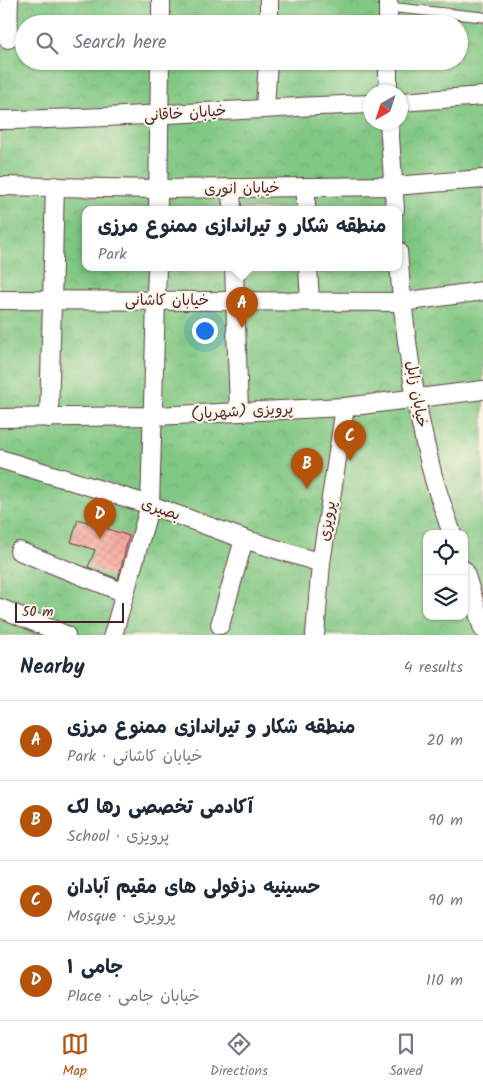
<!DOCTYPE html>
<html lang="en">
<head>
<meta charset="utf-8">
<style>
	:root { --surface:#fff; --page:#f2f2f3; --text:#1f2937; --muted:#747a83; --line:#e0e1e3; --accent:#b45309 }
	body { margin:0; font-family:Kalam,"Playpen Sans Arabic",sans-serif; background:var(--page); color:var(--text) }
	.controls { position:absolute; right:15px; bottom:15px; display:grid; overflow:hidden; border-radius:10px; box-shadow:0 1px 4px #0004 }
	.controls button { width:45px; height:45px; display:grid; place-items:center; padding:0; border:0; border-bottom:1px solid var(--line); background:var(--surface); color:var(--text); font:25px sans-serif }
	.compass { position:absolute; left:363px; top:85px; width:45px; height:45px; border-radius:50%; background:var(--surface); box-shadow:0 1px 4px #0004; rotate:219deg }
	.scale { position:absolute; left:15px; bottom:12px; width:109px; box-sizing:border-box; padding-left:5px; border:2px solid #4a1f2b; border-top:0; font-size:14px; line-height:18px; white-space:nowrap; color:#4a1f2b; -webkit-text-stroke:4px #fcf5e5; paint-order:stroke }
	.you { position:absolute; left:204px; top:330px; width:18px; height:18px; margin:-12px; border:4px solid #fff; border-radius:50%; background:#1a73e8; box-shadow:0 0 0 8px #1a73e833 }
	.badge { display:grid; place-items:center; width:32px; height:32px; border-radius:50%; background:var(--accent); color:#fff; font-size:16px; font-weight:700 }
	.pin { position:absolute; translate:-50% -41px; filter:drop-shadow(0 1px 2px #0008) }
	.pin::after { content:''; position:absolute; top:26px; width:18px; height:15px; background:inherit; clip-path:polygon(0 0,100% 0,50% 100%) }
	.popup { position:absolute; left:82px; top:206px; width:320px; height:65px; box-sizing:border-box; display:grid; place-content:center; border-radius:10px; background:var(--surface); filter:drop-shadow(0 1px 4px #0005); font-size:16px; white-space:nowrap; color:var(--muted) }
	.popup b { font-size:19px; color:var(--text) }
	.popup::after { content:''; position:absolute; left:50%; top:100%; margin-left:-10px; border:10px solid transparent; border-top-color:var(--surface) }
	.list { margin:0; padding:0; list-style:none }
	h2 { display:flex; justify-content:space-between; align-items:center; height:65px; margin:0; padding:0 20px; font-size:21px }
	h2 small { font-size:16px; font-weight:400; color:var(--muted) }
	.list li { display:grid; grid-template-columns:32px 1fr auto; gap:15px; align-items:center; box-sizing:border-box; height:80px; padding:0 20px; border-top:1px solid var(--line) }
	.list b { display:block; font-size:19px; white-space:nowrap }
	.list p { margin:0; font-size:16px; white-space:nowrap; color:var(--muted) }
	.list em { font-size:16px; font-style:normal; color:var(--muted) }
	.icon { flex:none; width:28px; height:28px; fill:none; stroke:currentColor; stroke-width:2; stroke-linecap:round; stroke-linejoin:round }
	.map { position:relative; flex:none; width:483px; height:635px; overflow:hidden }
	.search { position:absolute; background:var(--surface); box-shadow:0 1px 4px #0004; left:15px; right:15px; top:15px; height:55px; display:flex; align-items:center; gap:12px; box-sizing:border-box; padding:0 18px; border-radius:28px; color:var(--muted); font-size:19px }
	.sheet { height:385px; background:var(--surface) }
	nav { display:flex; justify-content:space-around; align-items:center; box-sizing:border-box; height:70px; border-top:1px solid var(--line); background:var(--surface); font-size:14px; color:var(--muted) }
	nav a { display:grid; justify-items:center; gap:2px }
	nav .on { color:var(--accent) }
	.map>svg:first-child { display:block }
	.park { fill:url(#park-crowns); stroke:#667458; fill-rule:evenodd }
	.building { fill:url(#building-cross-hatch) }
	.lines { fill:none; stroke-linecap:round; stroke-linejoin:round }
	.service-casing { stroke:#643b41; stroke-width:11 }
	.minor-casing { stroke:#643b41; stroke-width:20 }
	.service { stroke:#fff; stroke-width:9 }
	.minor { stroke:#fff; stroke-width:18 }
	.labels { text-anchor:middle; stroke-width:4; stroke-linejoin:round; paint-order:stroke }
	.street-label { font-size:15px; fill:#4a1f2b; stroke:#fcf5e5 }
</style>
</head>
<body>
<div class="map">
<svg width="483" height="635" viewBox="0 0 483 635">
	<defs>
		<pattern id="park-crowns" width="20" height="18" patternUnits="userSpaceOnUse" patternTransform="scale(1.25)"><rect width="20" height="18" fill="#81c884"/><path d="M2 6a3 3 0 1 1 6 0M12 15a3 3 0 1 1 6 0" fill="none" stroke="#71ab72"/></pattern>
		<pattern id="building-cross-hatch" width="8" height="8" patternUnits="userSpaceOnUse" patternTransform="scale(1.25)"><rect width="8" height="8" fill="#f7a79f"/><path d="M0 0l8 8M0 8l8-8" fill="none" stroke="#d58f89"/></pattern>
	</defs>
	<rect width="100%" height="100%" fill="#fcf5e5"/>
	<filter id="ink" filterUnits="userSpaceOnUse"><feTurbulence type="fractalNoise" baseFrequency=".02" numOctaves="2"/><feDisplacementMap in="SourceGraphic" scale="10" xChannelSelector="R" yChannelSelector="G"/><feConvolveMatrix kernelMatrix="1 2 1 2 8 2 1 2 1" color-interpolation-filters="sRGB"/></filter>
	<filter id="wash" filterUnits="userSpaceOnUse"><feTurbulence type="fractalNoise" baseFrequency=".0096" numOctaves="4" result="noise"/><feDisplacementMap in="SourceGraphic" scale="20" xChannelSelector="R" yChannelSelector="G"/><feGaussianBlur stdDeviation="1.12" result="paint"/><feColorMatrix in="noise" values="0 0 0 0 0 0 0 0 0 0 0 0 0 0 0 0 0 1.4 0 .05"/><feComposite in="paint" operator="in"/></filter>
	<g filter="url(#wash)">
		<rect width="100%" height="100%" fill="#f4dcbd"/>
		<path class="park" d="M0 0H483V635H0ZM24 24H459V61H24ZM370 92H400V122H370ZM86 209H398V267H86ZM427 534H464V616H427Z"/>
		<g id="blocks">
			<path class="building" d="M78 519 129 536 118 579 88 567 95 550 71 542Z"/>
		</g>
	</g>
	<g filter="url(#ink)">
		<use href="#blocks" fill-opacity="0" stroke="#643b41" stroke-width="1"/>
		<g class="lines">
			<g class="service-casing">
				<path id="service" d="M388 7 483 17"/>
			</g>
			<g class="minor-casing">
				<g id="minor">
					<path d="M269 0V24"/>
					<path d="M388 0V24"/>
					<path d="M161 24V0"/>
					<path d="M8 39 9 0"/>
					<path d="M388 61V92"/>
					<path d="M400 102 483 96"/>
					<path d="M265 108 268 61"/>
					<path d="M0 120C124 119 247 108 370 104"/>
					<path d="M389 122 395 209"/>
					<path d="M0 186 158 189 394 186 483 179"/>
					<path d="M306 187V209"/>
					<path d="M231 188 232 209"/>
					<path d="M158 209 160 61"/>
					<path d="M398 251C403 323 413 398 431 468 436 490 445 512 452 534"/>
					<path d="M234 267 239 411"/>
					<path d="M308 267 310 301"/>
					<path d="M0 300 402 302 483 291"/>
					<path d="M0 418 154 416 345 407 483 390"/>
					<path d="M49 418 55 186"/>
					<path d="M0 459 150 505 244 539 321 563"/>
					<path d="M19 551 125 593"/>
					<path d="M464 570 483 629"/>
					<path d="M0 608 66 635"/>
					<path d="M220 625 244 539"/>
					<path d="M113 635 150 505 157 267"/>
					<path d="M315 635 321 563 345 407"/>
				</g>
			</g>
			<use href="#service" class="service"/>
			<use href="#minor" class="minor"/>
		</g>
	</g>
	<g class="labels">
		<g class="street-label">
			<text transform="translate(185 113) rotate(-4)" y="5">خیابان خاقانی</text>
			<text transform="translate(242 188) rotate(-1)" y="5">خیابان انوری</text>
			<text x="167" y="305">خیابان کاشانی</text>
			<text transform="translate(417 394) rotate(80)" y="5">خیابان زابل</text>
			<text transform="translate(242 411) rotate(-3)" y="5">پرویزی (شهریار)</text>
			<text transform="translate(161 509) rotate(19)" y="5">بصیری</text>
			<text transform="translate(327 521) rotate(-81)" y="5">پرویزی</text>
		</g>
	</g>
</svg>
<div class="controls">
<button><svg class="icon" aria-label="locate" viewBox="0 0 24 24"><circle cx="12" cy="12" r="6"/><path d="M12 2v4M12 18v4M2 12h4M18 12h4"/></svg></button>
<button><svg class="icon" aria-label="layers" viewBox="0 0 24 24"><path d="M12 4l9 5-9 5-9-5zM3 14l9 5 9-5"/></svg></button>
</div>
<svg class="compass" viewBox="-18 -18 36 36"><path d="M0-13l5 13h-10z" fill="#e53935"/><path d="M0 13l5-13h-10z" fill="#747a83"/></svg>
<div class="scale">50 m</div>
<div class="you"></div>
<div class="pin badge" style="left:242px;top:328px">A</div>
<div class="popup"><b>منطقه شکار و تیراندازی ممنوع مرزی</b>Park</div>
<div class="pin badge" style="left:307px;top:489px">B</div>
<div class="pin badge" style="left:350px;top:461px">C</div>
<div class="pin badge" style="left:100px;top:539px">D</div>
<div class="search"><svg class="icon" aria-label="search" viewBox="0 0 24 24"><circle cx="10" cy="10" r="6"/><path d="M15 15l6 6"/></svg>Search here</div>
</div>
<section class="sheet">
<h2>Nearby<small>4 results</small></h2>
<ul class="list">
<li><span class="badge">A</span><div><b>منطقه شکار و تیراندازی ممنوع مرزی</b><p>Park · خیابان کاشانی</p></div><em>20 m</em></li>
<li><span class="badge">B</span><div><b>آکادمی تخصصی رها لک</b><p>School · پرویزی</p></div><em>90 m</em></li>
<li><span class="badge">C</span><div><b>حسینیه دزفولی های مقیم آبادان</b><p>Mosque · پرویزی</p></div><em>90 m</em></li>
<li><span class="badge">D</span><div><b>جامی ۱</b><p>Place · خیابان جامی</p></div><em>110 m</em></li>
</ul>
</section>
<nav>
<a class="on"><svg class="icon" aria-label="map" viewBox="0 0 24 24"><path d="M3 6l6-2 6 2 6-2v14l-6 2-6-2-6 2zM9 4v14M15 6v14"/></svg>Map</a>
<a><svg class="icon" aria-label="directions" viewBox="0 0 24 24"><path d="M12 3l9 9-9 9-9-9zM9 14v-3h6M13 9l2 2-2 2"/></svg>Directions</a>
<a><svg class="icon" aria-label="saved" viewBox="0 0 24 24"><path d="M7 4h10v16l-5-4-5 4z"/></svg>Saved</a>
</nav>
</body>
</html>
